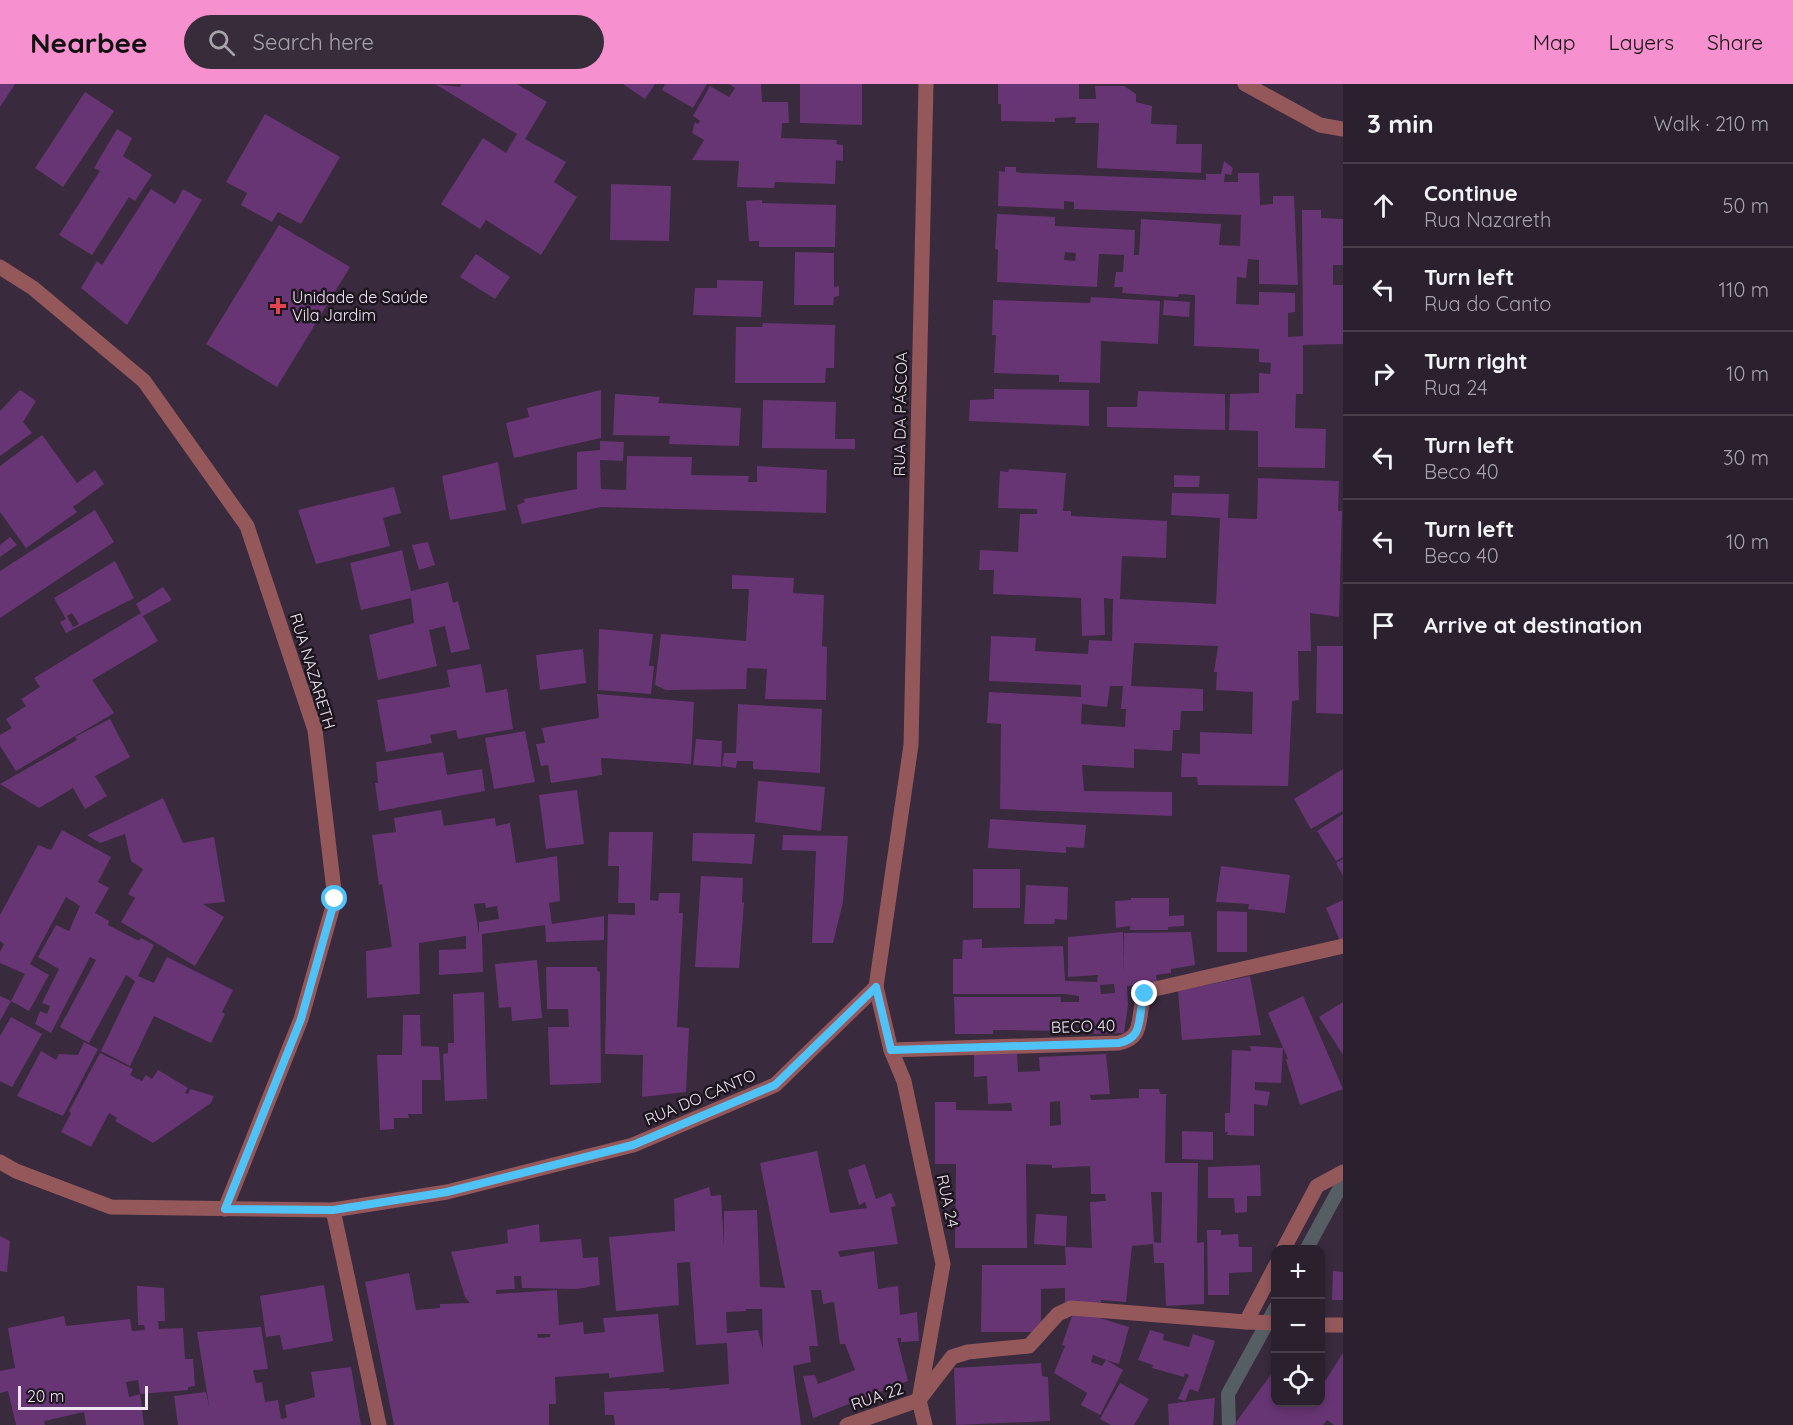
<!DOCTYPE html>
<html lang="en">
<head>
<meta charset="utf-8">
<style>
	:root { --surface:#2b202e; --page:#372d3a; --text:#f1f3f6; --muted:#a6a3aa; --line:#473e4a; --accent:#f690cf }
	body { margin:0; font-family:Quicksand,sans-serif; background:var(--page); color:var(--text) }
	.controls { position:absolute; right:18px; bottom:18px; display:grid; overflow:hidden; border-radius:12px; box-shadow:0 3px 9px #0003 }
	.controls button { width:54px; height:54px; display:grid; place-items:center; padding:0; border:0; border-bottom:2px solid var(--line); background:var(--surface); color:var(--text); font:30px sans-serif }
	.scale { position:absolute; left:18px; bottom:15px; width:130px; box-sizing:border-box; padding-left:6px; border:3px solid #efe5f2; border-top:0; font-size:16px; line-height:21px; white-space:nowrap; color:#efe5f2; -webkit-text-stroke:4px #1c151e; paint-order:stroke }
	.stop { position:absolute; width:18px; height:18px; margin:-14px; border:4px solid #4fc3f7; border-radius:50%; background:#fff }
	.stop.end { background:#4fc3f7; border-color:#fff; box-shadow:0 2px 6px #0008 }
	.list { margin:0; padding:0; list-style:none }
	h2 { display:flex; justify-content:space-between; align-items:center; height:78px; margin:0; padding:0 24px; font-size:26px }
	h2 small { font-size:20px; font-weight:400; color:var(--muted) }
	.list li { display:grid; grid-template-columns:39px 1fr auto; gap:18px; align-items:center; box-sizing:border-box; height:84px; padding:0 24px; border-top:2px solid var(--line) }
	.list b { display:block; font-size:22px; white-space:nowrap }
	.list p { margin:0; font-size:20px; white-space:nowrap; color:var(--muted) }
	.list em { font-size:20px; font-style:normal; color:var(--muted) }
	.icon { flex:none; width:33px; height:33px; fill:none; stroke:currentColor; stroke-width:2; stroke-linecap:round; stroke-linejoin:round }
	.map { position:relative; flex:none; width:1343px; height:1341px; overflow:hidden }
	header { display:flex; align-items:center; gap:36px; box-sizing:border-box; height:84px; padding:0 30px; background:var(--accent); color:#111 }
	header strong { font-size:28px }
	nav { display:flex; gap:33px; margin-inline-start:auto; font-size:21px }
	.search { width:420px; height:54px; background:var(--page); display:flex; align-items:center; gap:15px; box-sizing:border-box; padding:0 21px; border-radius:33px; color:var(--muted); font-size:22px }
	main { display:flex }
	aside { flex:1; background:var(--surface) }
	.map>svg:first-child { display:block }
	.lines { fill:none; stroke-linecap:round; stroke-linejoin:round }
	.stream { stroke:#555e63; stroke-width:14 }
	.building { fill:#673574; fill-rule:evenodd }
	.lane { stroke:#94585b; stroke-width:15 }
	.street { stroke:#94585b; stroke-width:15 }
	.route { stroke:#4fc3f7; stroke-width:8 }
	.health-dot { fill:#e0444e; stroke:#1c151e; stroke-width:2 }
	.labels { text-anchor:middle; stroke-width:5; stroke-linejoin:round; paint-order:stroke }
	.poi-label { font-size:16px; fill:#efe5f2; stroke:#1c151e; text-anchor:start }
	.street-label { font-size:16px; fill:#efe5f2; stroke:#1c151e }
</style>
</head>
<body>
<header>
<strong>Nearbee</strong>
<div class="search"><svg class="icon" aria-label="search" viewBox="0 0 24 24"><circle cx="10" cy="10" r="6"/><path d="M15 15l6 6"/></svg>Search here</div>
<nav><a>Map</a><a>Layers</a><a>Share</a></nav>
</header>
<main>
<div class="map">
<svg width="1343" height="1341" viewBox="0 0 1343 1341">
	<rect width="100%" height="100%" fill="#392a3d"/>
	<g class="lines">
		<g class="stream">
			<path d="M1306 1166 1343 1098"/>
			<path d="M1229 1341 1228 1310 1276 1223"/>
		</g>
	</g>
	<g class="building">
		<path d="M0 0H15L0 23Z"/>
		<path d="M435 0 460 3 461 0H517L547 18 525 55 566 78 554 98 577 113 541 171 486 136 480 145 441 120 483 54 506 69 517 50Z"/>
		<path d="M623 0H655L645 15Z"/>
		<path d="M665 0H707L693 24 662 6Z"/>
		<path d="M729 0H761L762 18H788L789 39H782L781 54 837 56 836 60 843 61V77L836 76 835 100 775 98 774 104 737 103 739 77 692 76 704 56 692 49 695 38 698 40 700 37 693 32 710 2 729 13 735 4Z"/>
		<path d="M800 0H862V41L800 39Z"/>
		<path d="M998 0H1079V15H1096L1095 2H1124L1136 10V18L1152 22 1151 40 1177 41 1176 60H1202L1201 89 1097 84 1099 39H1075L1076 33 1055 34V38L1001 37V20H998Z"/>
		<path d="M85 8 114 27 63 103 35 84Z"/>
		<path d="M265 30 340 73 301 140 278 128 272 138 241 121 247 109 226 98Z"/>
		<path d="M117 45 132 54 123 72 152 91 135 117 129 113 92 171 59 151 100 87 94 84Z"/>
		<path d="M1224 77 1233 84 1231 91 1225 90 1224 98H1238V89H1259L1260 121 1273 120V112H1294L1298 201 1259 200V176L1248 175 1246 194 1237 193 1236 220 1259 221V208L1295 209V228L1288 229V253L1303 252 1302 126H1321V134L1343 135V181H1333V201H1343V260L1303 261V310H1296L1295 344 1326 345 1325 384 1258 383V347L1229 346 1230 310 1259 309V289L1270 290 1271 279 1259 278V265L1194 262 1195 211 1179 210 1178 213 1122 209 1123 203H1114L1116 188H1123L1124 171 1099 170 1097 203 997 198 998 166 995 165 997 130 1055 133V142L1135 146 1134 171H1139L1141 135 1221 140 1219 161 1240 162 1241 131 1074 125V118L1064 117V125L998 122 999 87 1005 88V83H1016V88L1021 89 1206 96V90H1221ZM1065 168 1076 169 1075 177 1064 176Z"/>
		<path d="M611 100 671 102 669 157 610 156Z"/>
		<path d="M151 105 175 120 183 105 202 116 127 241 81 204 97 177 102 181Z"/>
		<path d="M762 116V119L836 121 835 163H759V157H749L746 117Z"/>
		<path d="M279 141 350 183 277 303 206 260Z"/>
		<path d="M795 168 834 169V203L839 202V212L834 213 833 221H794Z"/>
		<path d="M476 170 510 193 495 215 460 193Z"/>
		<path d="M717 196 763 197 761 233 693 231 695 204H717Z"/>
		<path d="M1091 213 1160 217 1158 260 1101 257 1100 299 1059 298V291L994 289 996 251H992L993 216 1090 219Z"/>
		<path d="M1164 216 1190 218 1189 233 1163 231Z"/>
		<path d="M763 239 835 241 834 284H826L825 299H735L736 243H762Z"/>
		<path d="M994 305 1089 306V342L969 337 970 316 994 315Z"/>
		<path d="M20 306 36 317 23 338 32 349 0 372V327Z"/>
		<path d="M601 306V354L514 374 506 339 529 333 527 324Z"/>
		<path d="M1138 307 1225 310V346L1107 343V323H1137Z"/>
		<path d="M615 310 660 313 658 319 741 324 739 362 669 360 670 352 613 351Z"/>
		<path d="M763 316 836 318 835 355H855V365L762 364Z"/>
		<path d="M42 351 77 399 95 386 104 400 73 423 77 428 26 464 0 428V382Z"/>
		<path d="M600 357 624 358 623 377 600 376 601 405 626 406 627 372 692 373 691 391 749 392 748 398H757V382L827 386 826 429 601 423 522 440 517 421 525 418 524 415 577 405V368L600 366Z"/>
		<path d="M498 378 506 426 450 436 442 392Z"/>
		<path d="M1009 385 1066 389 1063 427H1071V432L1167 437 1166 474 1122 472 1120 515 1216 520 1220 434 1171 431 1172 409 1229 410 1228 434 1257 435 1258 394 1339 397 1338 427H1342L1339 533 1310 529 1311 567H1298L1299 616 1292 617 1288 702 1198 701 1197 693H1181L1182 669 1200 670V648L1252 650 1253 608 1216 606 1217 588H1214L1218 562 1134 559 1131 602 1203 605V627H1181L1180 646H1173L1172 667 1134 665V684L1082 681 1084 707 1172 708V732L1000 725 1001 640 987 639 989 608 1081 613V601L989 597 991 552 1036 554 1035 567 1088 570 1089 556 1112 557 1113 515 1104 514 1105 551 1082 552 1081 514 993 510 994 486H979L980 466 1018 468 1020 430H1037V425L998 424 1000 387 1008 388ZM1110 602H1123L1121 625H1126L1125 643 1081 640 1082 620 1107 623Z"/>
		<path d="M1174 391 1200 392 1199 403H1174Z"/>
		<path d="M394 403 401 429 383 434 390 462 316 480 298 426Z"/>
		<path d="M95 426 114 458 0 534V487Z"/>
		<path d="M10 453 17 461 0 473V461Z"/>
		<path d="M428 458 435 481 419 486 412 461Z"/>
		<path d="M402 466 411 507 448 498 453 519 458 517 470 565 451 569 445 542 429 546 437 582 378 596 369 551 414 539 411 514 361 526 350 479Z"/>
		<path d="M115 477 134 514 66 549 60 538 66 535 54 514ZM72 529 79 540 73 543 67 532Z"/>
		<path d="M732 491 794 494 793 509 824 511 822 562 827 563 826 616 765 615 767 585 747 584 746 605 666 606 655 601 661 550 746 557 749 505H732Z"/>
		<path d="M163 503 172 516 143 532 158 557 92 596 114 629 16 687 0 662V651L12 644 6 635 26 622 21 615 40 603 34 594 141 529 136 520Z"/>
		<path d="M599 545 653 550 649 582H654L651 610 598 606Z"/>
		<path d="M1317 562H1343V630L1316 629Z"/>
		<path d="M583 565 586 599 540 606 536 571Z"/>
		<path d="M481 580 486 609 507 605 513 645 458 655 456 646 430 651 432 659 386 668 377 616 450 603 447 586Z"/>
		<path d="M597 610 694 618 691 680 601 674 602 691 551 699 548 681 541 682 536 660 545 659 542 644 599 634Z"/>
		<path d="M738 620 822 625 820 689 753 685V677H737L736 684 722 682 724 669H736Z"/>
		<path d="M110 635 130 673 95 692 107 712 85 725 73 704 39 724 0 700 77 656 75 653Z"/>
		<path d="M525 647 535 698 494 705 485 654Z"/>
		<path d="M696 655 722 657 721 683 693 681Z"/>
		<path d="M443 668 447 691 482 685 485 707 379 727 375 699H378L376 678Z"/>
		<path d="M1343 685V729L1342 727 1311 745 1294 715Z"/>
		<path d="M758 697 825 703 821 747 755 738Z"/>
		<path d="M577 706 584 760 546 765 539 711Z"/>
		<path d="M163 714 183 759 214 753 225 818 203 820 224 833 195 882 121 838 135 814 128 810 143 785 131 777 125 750 100 759 87 751Z"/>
		<path d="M441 726 444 742 495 734 496 742 510 739 516 779 557 772 560 817 549 819 552 840 604 832V856L546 858 545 841 482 850 483 888 439 891V866L466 865V852L419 859 420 910 367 914 366 867 392 863 382 800 379 801 372 751 396 748 394 734ZM485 819 486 824 497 822 499 835 479 838V850L474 820Z"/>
		<path d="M1343 730V773L1336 777 1317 747Z"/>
		<path d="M990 735 1086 741 1084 764 1066 763V769L988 764Z"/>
		<path d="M62 746 111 773 98 798 109 804 95 829 109 837 108 841 139 857 141 854 154 861 138 892 154 899 167 873 233 906 222 928 225 930 211 959 154 932 130 982 101 967 135 897 126 891 89 959 60 943 96 876 90 873 51 949 35 940 40 927 47 930 50 922 42 919 59 885 38 873 56 841 69 847 80 822 66 813 30 880 49 891 29 927 11 917 25 890 0 879V868L4 860 0 857V831L38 761 51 766Z"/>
		<path d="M609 748H653L650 816 658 817 659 809H680L679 829H683L677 943 689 944 686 1008 642 1013 643 971 605 970 608 830 635 831V819H618L619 782H608Z"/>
		<path d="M693 749 755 750 752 780 692 777Z"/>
		<path d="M783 751 848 752 843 818 833 859H812L816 767 782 766Z"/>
		<path d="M1343 775V792L1336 779Z"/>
		<path d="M1221 782 1290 791 1285 829 1248 825 1249 820 1216 818Z"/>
		<rect x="973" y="785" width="47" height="39"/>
		<path d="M701 792 743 794 742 818 744 819 739 884 695 883Z"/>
		<path d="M1026 801 1068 803 1067 836 1055 835 1054 840H1024Z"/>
		<path d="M1131 814H1169V832L1184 831V842L1168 843V846H1130V842L1116 844 1115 817 1131 816Z"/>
		<path d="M1343 816V856L1340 857 1326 824Z"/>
		<path d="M1217 827 1247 828V868H1217Z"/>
		<path d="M1123 848 1124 889V849L1191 848 1195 881 1171 885V889L1156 891 1157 898 1127 902 1128 921 1124 949 1094 950V944L1079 945 1080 940 1061 942 1062 947 993 946V950H955L954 913H1061V918H1079V912L1065 910H953V875H962L963 856 982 855V864L1063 862 1065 897 1097 898 1098 891 1068 893V853ZM1114 900 1115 909 1101 910 1100 901Z"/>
		<path d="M537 876 542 934 512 937 511 923 499 924 495 880Z"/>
		<path d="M546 883H597V887L600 888 601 999 550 1001 548 943H569L568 925H547Z"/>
		<path d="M1250 892 1261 951 1182 956 1178 907Z"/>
		<path d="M484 908 487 1015 445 1017 443 970 448 969V959H454L453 910Z"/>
		<path d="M0 912 11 917 0 937Z"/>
		<path d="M1303 912 1343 1005 1300 1021 1286 976 1288 975 1268 929Z"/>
		<path d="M1343 918V971L1319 933Z"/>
		<path d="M403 931H420L421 962 439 963 441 996H422V1030H408L409 1034H394V1045L380 1046 377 971H402Z"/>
		<path d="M11 933 42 950 12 1003 0 997V952Z"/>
		<path d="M84 958 98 965 63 1032 17 1012 41 967 56 976 59 970 78 971Z"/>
		<path d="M1250 962 1283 964 1281 999 1255 998V1006L1270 1008 1267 1022 1254 1020V1052L1227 1051 1228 1048H1225V1029H1230L1232 966 1251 967Z"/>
		<path d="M100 969 133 985 130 991 142 997 146 991 152 995 158 986 188 1004 185 1009 188 1010 190 1005 214 1012 211 1019 153 1059 115 1037 117 1034 109 1029 91 1063 61 1048 71 1029 69 1027Z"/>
		<path d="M1017 969 1018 988 1040 987 1039 973 1106 970 1110 1010 1090 1011 1091 1016 1139 1014V1005H1159L1160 1010H1166L1165 1079H1198L1197 1159 1204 1158V1220L1166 1222 1164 1179H1154L1153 1160 1132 1162 1126 1218 1101 1216V1223L1065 1221V1204L1041 1205V1248H981L982 1181H1066L1065 1163 1092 1164 1090 1118 1106 1117 1105 1110H1091L1090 1082 1052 1084V1081L1026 1080 1027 1164H955L956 1080H935V1018H956V1026L1012 1027 1011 1019 988 1020 987 992 974 993V970ZM1060 1017 1061 1041 1050 1042V1018ZM1151 1108H1162L1161 1159 1154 1158Z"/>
		<path d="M1182 1047 1213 1048V1076L1182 1075Z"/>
		<path d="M817 1067 830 1129 867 1124 865 1118 859 1121 848 1086 865 1080 876 1115 891 1109 896 1122 891 1123 898 1160 838 1167 840 1173 874 1167 878 1205 898 1202 900 1231 917 1228 919 1257 901 1258V1254H897L908 1297 813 1334 803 1292 815 1291 818 1300 855 1286 845 1260H840L834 1218 823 1220 821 1206H811L818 1262H809L811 1278 793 1282 801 1341H615L614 1331H605L604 1308 670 1304 669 1306 729 1300 727 1259 696 1261 690 1178 677 1179 679 1221 616 1227 609 1153 675 1147 674 1115 709 1103 711 1112 721 1111 724 1163V1127L757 1126 760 1203 785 1204 760 1079ZM746 1225H762L763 1265 758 1246 727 1249 726 1228 746 1227Z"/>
		<path d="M1260 1081 1261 1112H1247V1128L1235 1129 1234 1114H1208V1083Z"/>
		<path d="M1036 1130 1067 1132 1066 1162 1034 1160Z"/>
		<path d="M539 1140 540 1158 581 1155 583 1174 598 1173 600 1201 577 1205 522 1204 521 1192H514L515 1205 496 1206V1210L557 1206 559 1241 583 1238 584 1250 605 1248 603 1234 658 1230 664 1288 609 1294V1289L555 1293 556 1320H549V1341H394L365 1198 409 1189 416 1226 440 1224V1220L470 1219 465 1213 451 1168 508 1159 507 1146ZM537 1250H550V1253L538 1254Z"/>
		<path d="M1207 1146H1221V1151L1238 1150 1239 1163H1252V1188L1229 1189V1211H1208Z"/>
		<path d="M0 1152 10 1157 7 1188 0 1187Z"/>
		<path d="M1333 1187 1343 1188V1216H1332Z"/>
		<path d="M324 1201 333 1257 283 1266 280 1251 266 1253 260 1212Z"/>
		<path d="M137 1202 164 1204 165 1237H158L159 1245 183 1244 185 1275H193L195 1302 188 1303V1306L140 1310 138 1296 126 1298 129 1313 140 1310 144 1341H86L84 1328 44 1337 45 1341H16L8 1307 0 1309V1287L15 1284 8 1244 64 1232 66 1242 130 1235 132 1247 145 1246 144 1241H138Z"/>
		<path d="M1074 1226 1129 1243 1119 1280 1106 1276 1123 1286 1100 1331 1081 1321 1087 1309 1054 1289 1065 1262 1062 1261ZM1093 1271 1106 1276 1102 1282 1091 1278Z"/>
		<path d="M261 1243 268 1285 253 1286 256 1299 262 1298 265 1318 278 1316 281 1335 287 1334 285 1321 315 1313 311 1288 351 1283 361 1341H178L174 1312 206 1308 210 1327 197 1248Z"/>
		<path d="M1150 1246 1164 1250 1163 1256 1189 1263 1193 1250 1215 1257 1198 1308 1190 1305 1185 1317 1178 1315 1189 1291 1185 1289 1184 1293 1152 1284 1153 1281 1138 1276Z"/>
		<path d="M1343 1269V1341H1334L1327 1336 1323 1341H1234L1275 1285V1318H1307L1311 1321 1312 1318H1320V1305Z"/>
		<path d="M1041 1279 1042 1292 1048 1293 1050 1337 956 1341 954 1284Z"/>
		<path d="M1120 1299 1149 1315 1134 1341H1111L1100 1335Z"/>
		<path d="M1215 1314 1213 1341H1169L1168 1320Z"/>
	</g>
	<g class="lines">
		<g class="lane">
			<path d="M891 966 1119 959C1146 953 1136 932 1145 910L1155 905 1343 862"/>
			<path d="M333 1126 379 1341"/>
			<path d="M1283 1166 1317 1102 1343 1088"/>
			<path d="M1246 1238 1276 1239"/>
			<path d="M1320 1241H1343"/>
			<path d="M847 1341 919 1316 952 1273 968 1268 1029 1262 1058 1230 1071 1224 1246 1238 1276 1181"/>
		</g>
		<g class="street">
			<path d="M1245 0 1320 41 1343 45"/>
			<path d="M0 183 33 204 144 297 247 442 315 646 335 815 301 935 225 1125"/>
			<path d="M876 903 891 966 904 997 943 1180 919 1316 925 1341"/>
			<path d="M0 1078 16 1087 111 1123 333 1126 447 1108 633 1061 775 1001 876 903 911 661 926 0"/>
		</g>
	</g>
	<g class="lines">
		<path class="route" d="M335 815 301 935 225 1125 333 1126 447 1108 633 1061 775 1001 876 903 891 966 1119 959C1146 953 1136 932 1145 910"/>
	</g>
	<path class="health-dot" d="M275 213h6v6h6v6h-6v6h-6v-6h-6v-6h6z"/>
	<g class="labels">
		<g class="poi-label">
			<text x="292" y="219">Unidade de Saúde<tspan x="292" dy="18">Vila Jardim</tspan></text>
		</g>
		<g class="street-label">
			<text transform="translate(900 330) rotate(-89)" y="6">RUA DA PÁSCOA</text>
			<text transform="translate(313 587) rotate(73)" y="6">RUA NAZARETH</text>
			<text transform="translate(1083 942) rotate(-2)" y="6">BECO 40</text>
			<text transform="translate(700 1013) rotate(-23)" y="6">RUA DO CANTO</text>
			<text transform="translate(948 1117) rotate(78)" y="6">RUA 24</text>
			<text transform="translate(877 1312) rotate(-19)" y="6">RUA 22</text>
		</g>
	</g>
</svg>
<div class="controls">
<button>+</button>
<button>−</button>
<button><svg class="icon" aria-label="locate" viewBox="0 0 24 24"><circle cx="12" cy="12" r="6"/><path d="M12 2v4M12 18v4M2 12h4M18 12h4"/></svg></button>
</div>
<div class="scale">20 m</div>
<div class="stop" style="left:335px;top:815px"></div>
<div class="stop end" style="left:1145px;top:910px"></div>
</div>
<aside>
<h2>3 min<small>Walk · 210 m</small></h2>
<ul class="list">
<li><svg class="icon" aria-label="ahead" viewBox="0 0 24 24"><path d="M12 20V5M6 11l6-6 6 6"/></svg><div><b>Continue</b><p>Rua Nazareth</p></div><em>50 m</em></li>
<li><svg class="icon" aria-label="left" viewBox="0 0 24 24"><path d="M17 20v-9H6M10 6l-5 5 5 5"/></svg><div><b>Turn left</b><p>Rua do Canto</p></div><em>110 m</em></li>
<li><svg class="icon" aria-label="right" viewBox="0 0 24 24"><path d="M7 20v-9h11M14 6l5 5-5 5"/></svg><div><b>Turn right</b><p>Rua 24</p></div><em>10 m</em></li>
<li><svg class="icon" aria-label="left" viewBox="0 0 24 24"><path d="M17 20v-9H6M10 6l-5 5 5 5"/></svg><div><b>Turn left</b><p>Beco 40</p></div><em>30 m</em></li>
<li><svg class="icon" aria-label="left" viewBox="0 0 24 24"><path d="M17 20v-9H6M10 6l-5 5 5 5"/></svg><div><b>Turn left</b><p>Beco 40</p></div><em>10 m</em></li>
<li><svg class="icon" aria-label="arrive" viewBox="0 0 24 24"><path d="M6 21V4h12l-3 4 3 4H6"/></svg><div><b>Arrive at destination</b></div></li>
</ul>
</aside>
</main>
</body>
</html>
